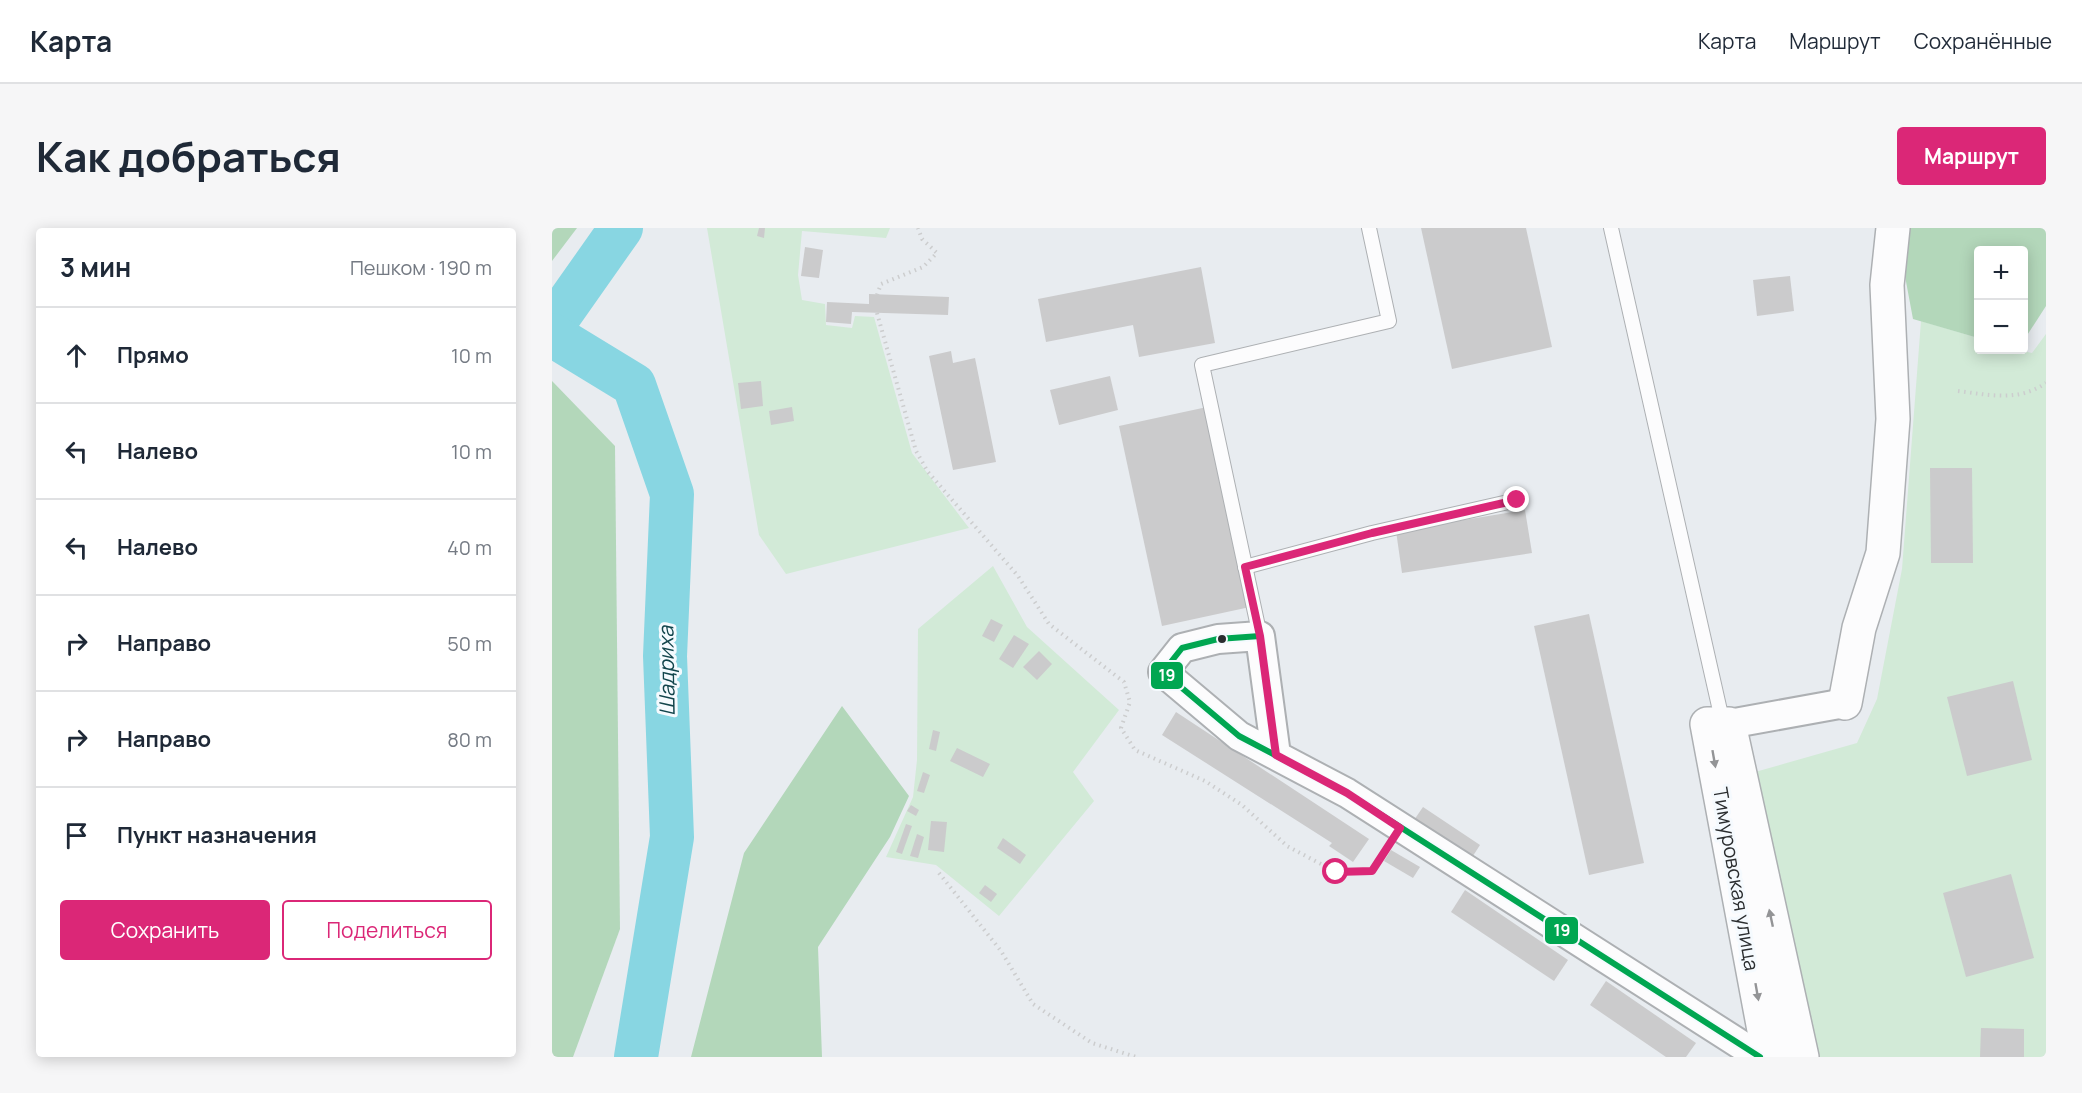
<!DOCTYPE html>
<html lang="ru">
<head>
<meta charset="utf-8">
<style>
	:root { --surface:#fff; --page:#f6f6f7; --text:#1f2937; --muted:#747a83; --line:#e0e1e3; --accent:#db2777 }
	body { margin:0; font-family:Manrope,sans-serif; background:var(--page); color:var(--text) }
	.controls { position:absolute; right:18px; top:18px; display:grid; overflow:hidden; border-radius:6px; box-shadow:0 3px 15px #0003 }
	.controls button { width:54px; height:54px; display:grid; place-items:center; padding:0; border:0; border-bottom:2px solid var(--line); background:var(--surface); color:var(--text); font:30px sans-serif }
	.stop { position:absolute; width:18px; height:18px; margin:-14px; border:4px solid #db2777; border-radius:50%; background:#fff }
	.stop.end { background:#db2777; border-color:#fff; box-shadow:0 2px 6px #0008 }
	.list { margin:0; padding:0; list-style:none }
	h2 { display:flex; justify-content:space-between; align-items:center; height:78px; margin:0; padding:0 24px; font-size:26px }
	h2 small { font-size:20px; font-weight:400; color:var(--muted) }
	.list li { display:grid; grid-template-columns:39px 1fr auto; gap:18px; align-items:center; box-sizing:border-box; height:96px; padding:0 24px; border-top:2px solid var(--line) }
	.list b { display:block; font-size:22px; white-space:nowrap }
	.list em { font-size:20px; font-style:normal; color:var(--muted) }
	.actions { display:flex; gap:12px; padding:18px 24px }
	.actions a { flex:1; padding:14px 0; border:2px solid var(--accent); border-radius:6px; text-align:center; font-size:21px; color:var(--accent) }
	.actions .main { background:var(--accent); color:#fff }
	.icon { flex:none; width:33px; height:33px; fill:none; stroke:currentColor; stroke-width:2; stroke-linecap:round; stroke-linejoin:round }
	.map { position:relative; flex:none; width:1494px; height:829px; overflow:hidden; border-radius:6px }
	header { display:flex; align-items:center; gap:36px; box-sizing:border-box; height:84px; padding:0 30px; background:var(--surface); border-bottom:2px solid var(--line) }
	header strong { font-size:28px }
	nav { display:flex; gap:33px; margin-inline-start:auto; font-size:21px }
	.intro { display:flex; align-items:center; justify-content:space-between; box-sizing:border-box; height:144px; padding:0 36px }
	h1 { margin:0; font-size:42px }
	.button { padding:15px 27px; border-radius:6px; background:var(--accent); color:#fff; font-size:21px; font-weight:700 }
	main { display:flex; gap:36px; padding:0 36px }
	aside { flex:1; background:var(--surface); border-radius:6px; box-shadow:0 3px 15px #0003 }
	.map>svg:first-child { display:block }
	.green { fill:#d2ead7 }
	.forest { fill:#b3d7ba }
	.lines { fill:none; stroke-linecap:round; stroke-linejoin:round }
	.river { stroke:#88d6e2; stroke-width:44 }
	.building { fill:#cbcbcc }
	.lane-casing { stroke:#adb0b3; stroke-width:16 }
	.street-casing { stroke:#adb0b3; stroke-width:32 }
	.secondary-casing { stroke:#adb0b3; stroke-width:36 }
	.path { stroke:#cccdce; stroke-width:4; stroke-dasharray:1.5 4.5; stroke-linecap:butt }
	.lane { stroke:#fcfcfd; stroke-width:14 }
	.street { stroke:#fcfcfd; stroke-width:28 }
	.secondary { stroke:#fcfcfd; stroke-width:33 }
	.bus-1-casing { stroke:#f5fafe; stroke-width:10 }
	.bus-1 { stroke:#00a651; stroke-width:6 }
	.oneway { fill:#939496 }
	.route { stroke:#db2777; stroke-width:8 }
	.bus-dot { fill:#2a2d2f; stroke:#f5fafe; stroke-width:2 }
	.labels { text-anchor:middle; stroke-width:6; stroke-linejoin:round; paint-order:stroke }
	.street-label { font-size:20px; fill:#2a2d2f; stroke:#f5fafe }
	.water-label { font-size:21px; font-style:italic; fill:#11444b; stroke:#f5fafe }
	.line-badge { stroke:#f5fafe; stroke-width:2 }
	.badge-label { font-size:16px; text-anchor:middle; font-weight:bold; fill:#fff }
</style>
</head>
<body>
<header>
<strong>Карта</strong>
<nav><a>Карта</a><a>Маршрут</a><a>Сохранённые</a></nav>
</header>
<div class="intro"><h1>Как добраться</h1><a class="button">Маршрут</a></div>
<main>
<aside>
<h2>3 мин<small>Пешком · 190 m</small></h2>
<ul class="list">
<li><svg class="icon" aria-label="ahead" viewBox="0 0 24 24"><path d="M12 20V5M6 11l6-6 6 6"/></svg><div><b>Прямо</b></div><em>10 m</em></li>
<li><svg class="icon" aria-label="left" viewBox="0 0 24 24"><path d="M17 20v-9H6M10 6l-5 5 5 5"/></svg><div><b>Налево</b></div><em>10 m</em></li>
<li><svg class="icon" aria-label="left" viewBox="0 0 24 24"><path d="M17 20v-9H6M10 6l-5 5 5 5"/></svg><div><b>Налево</b></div><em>40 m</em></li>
<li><svg class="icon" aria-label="right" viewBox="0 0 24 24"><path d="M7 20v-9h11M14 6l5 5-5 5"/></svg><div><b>Направо</b></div><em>50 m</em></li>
<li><svg class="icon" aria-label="right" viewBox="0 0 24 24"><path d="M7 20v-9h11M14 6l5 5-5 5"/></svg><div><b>Направо</b></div><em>80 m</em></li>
<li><svg class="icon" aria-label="arrive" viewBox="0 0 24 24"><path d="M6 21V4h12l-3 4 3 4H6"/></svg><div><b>Пункт назначения</b></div></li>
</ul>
<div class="actions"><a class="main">Сохранить</a><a>Поделиться</a></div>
</aside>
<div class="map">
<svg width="1494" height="829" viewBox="0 0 1494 829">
	<rect width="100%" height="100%" fill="#e8ecf0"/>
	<g class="green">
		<path d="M155 0H338L334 10 250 3 246 47 250 72 273 76 274 97 300 100 303 88 322 89 360 225 417 300 234 346 207 307Z"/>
		<path d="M1369 93 1426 110V122H1467L1480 125 1494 106V829H1264L1203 544 1305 515 1325 471 1350 341Z"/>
		<path d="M441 338 475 399 567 482 521 544 542 573 447 688 384 637 334 629 361 569 365 532 366 401Z"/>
	</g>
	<g class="forest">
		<path d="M0 0H25L0 33Z"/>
		<path d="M1344 0H1494V78L1472 112V22H1426V110L1361 91Z"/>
		<path d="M0 153 63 218 68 701 21 829H0Z"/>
		<path d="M290 478 357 568 338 609 266 719 270 829H139L192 625Z"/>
	</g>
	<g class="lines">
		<g class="river">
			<path d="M0 98 69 0"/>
			<path d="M0 107 82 157 120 266 113 428 120 609 84 829"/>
		</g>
	</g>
	<g class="building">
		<path d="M207 0H213L212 10 205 8Z"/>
		<path d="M869 0H974L1000 119 900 141Z"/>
		<path d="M253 19 271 22 267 50 249 48Z"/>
		<path d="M649 39 663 115 587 129 581 97 494 114 486 71Z"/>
		<path d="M1238 48 1242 83 1205 88 1201 52Z"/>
		<path d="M317 66 397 69 396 87 300 84 299 96 274 94 275 74 317 76Z"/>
		<path d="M399 123 401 135 423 130 444 234 401 242 377 128Z"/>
		<path d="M558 148 566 182 507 197 498 162Z"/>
		<path d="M209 153 211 178 189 181 186 155Z"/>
		<path d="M240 179 242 193 219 197 217 183Z"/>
		<path d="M655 179 698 379 610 398 567 198Z"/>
		<path d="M1378 240H1420L1421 335H1379Z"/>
		<path d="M973 282 980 325 850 345 844 303Z"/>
		<path d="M1037 386 1092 635 1037 647 982 398Z"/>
		<path d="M439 391 451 397 442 414 430 408Z"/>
		<path d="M462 407 477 416 461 440 447 431Z"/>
		<path d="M487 423 500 436 485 452 471 439Z"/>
		<path d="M1461 453 1480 532 1415 548 1395 469Z"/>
		<path d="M624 484 817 611 801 634 777 618 780 615 610 507Z"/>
		<path d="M381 502 388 504 384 523 377 521Z"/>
		<path d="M405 520 438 536 431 549 398 533Z"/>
		<path d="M371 544 378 547 372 565 365 563Z"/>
		<path d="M359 577 367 582 364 588 355 583Z"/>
		<path d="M871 579 928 617 917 634 860 595Z"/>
		<path d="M379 593 395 594 392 624 376 622Z"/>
		<path d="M354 596 360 598 350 626 344 624Z"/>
		<path d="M365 606 372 609 366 630 358 628Z"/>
		<path d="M451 610 474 627 468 636 445 620Z"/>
		<path d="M839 622 868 639 861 650 832 633Z"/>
		<path d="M1459 646 1482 730 1414 749 1391 665Z"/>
		<path d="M433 657 445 666 439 674 427 665Z"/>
		<path d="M913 662 1016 732 1002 753 899 684Z"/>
		<path d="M1054 753 1144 815 1134 829H1114L1038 777Z"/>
		<path d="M1429 800 1472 801V829H1428Z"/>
	</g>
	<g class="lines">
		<g class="lane-casing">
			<g id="lane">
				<path d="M1059 0 1171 496"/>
				<path d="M693 339 820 305 965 272"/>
				<path d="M708 408 650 137 837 93 817 0"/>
			</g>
		</g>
		<g class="street-casing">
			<g id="street">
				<path d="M1177 496 1293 475"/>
				<path d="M724 527 708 408 666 411 630 420 611 444 687 508 795 565 1208 829"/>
			</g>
		</g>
		<g class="secondary-casing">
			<g id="secondary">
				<path d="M1293 475 1307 400 1331 325 1341 191 1335 57 1341 0"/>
				<path d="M1217 829 1155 496H1177L1250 829"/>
			</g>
		</g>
		<g class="path">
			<path d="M325 67 329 56 371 39 385 25 370 11 366 0"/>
			<path d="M325 85 364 223 376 244 466 348 497 396 572 454 578 474 569 500 583 522 653 553 690 577 735 618 784 644 820 643 835 620"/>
			<path d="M1406 163C1438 167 1466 174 1494 155"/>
			<path d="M387 645 449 723 481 776 540 815 584 829"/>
		</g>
		<use href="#lane" class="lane"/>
		<use href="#street" class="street"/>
		<use href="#secondary" class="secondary"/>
		<g class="bus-1-casing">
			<path id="bus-1" d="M724 527 708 408 666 411 630 420 611 444 687 508 795 565 1208 829"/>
		</g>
		<use href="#bus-1" class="bus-1"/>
	</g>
	<defs><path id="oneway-solid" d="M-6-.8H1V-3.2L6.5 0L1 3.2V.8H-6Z" transform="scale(1.5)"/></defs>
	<g class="oneway">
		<use href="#oneway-solid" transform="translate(1162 531) rotate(80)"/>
		<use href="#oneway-solid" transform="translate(1219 690) rotate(-102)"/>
		<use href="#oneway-solid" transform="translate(1205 764) rotate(80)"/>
	</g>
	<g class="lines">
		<path class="route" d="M784 644 820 643 848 600 795 565 724 527 708 408 693 339 820 305 965 272"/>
	</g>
	<circle class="bus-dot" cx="670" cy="411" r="5"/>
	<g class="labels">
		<g class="street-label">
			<text transform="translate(1184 651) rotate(80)" y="7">Тимуровская улица</text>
		</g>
		<g class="water-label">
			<text transform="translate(115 443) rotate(-91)" y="7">Шадриха</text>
		</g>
	</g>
	<g class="line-badge">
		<rect x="598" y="433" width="34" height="29" rx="6" fill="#00a651"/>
		<rect x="992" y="688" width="35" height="29" rx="6" fill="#00a651"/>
	</g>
	<g class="badge-label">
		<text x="615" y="453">19</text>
		<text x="1010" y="708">19</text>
	</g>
</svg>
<div class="controls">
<button>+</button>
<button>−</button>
</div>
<div class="stop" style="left:784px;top:644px"></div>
<div class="stop end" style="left:965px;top:272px"></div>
</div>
</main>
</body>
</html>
